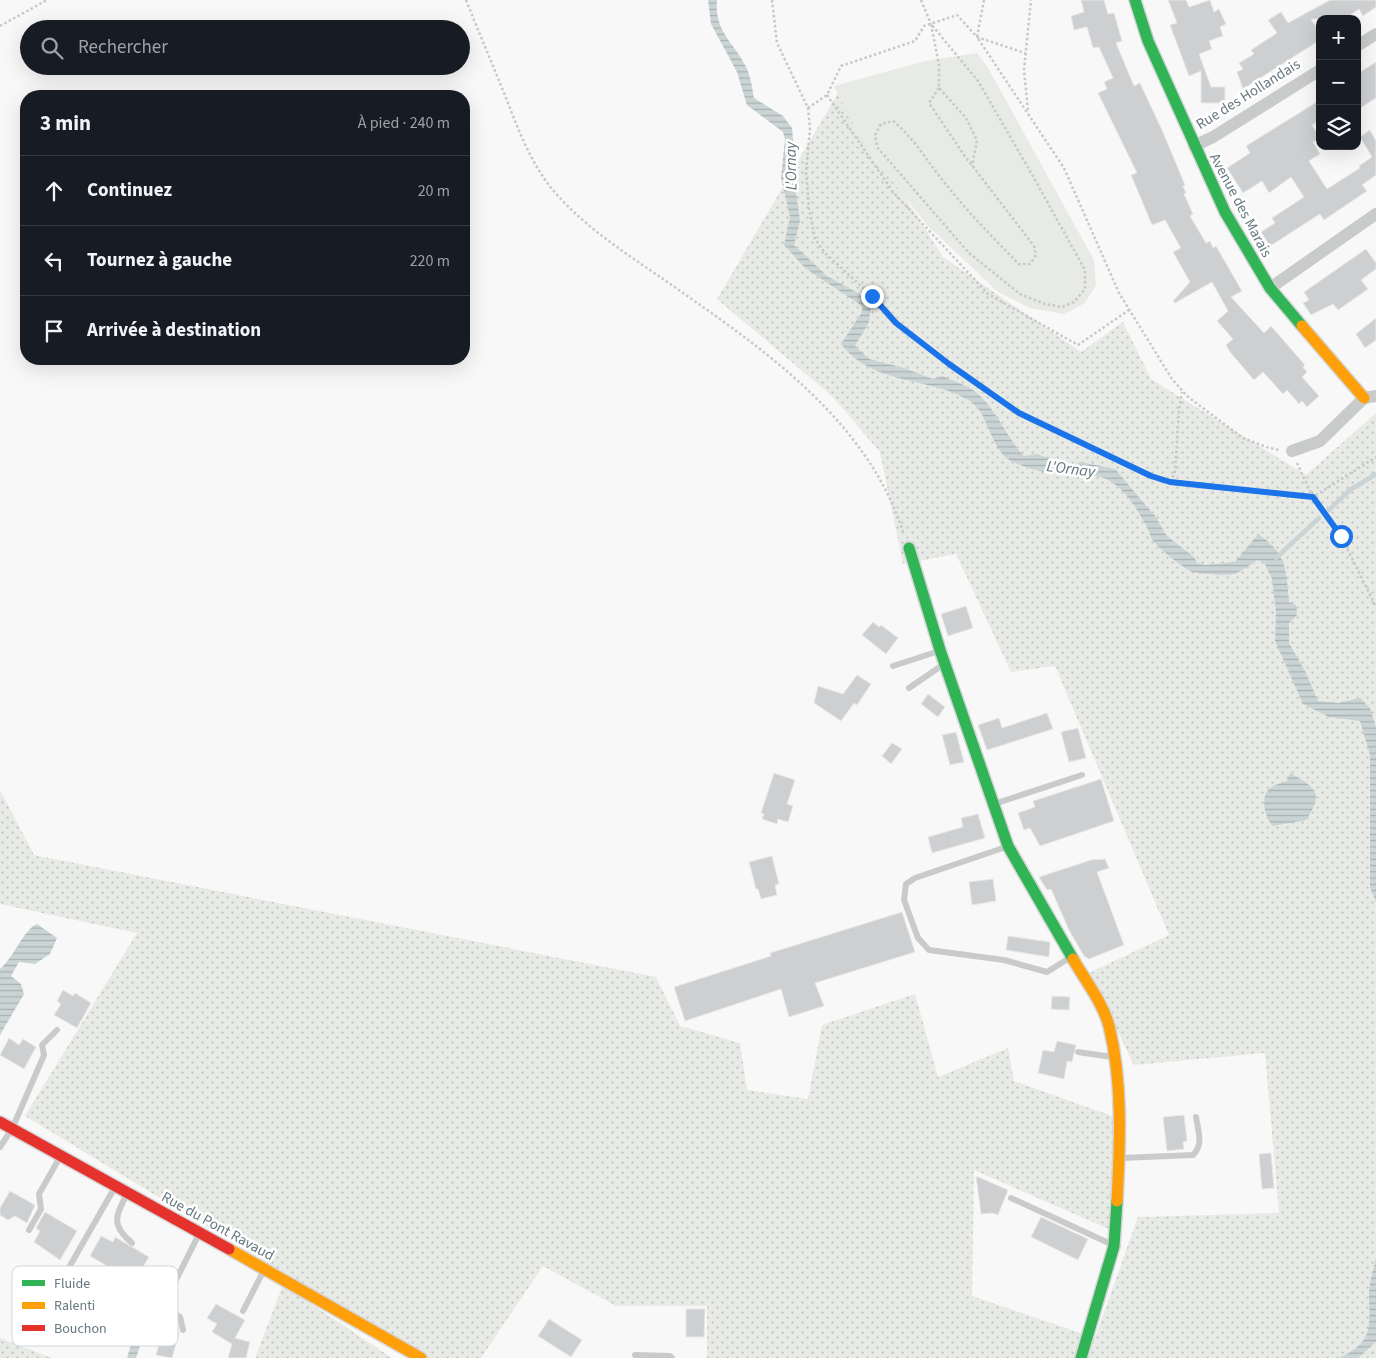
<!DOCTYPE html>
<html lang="fr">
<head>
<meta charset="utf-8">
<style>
	:root { --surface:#171b24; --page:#242831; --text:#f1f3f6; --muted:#9ea1a6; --line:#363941 }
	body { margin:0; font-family:"Source Sans 3",sans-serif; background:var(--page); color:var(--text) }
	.controls { position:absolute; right:15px; top:15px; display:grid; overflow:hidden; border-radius:10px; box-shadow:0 5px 20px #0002 }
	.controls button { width:45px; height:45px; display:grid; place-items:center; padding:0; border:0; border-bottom:1px solid var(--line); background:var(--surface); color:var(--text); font:25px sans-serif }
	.stop { position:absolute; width:15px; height:15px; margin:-11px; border:4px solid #1a73e8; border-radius:50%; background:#fff }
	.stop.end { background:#1a73e8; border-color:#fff; box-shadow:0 1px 5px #0008 }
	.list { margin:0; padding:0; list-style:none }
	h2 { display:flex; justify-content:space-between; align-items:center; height:65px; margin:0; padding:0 20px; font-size:21px }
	h2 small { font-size:16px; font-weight:400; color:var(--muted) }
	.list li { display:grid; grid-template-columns:32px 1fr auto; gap:15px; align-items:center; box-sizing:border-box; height:70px; padding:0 20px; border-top:1px solid var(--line) }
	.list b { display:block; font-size:19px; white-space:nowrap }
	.list em { font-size:16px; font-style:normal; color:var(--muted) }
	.icon { flex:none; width:28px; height:28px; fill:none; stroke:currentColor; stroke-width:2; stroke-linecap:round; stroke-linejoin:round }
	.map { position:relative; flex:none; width:1376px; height:1358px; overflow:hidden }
	.search { position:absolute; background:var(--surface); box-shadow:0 5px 20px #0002; left:20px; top:20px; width:450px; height:55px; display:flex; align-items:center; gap:12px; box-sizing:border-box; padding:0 18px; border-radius:28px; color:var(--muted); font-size:19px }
	.panel { position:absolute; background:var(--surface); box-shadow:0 5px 20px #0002; left:20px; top:90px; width:450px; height:275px; border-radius:20px }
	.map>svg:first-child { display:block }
	.grass { fill:url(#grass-dots) }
	.pitch { fill:#e8eae6 }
	.water { fill:url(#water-rules) }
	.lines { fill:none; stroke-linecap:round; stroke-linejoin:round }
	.stream { stroke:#cad4d5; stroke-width:4.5 }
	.building { fill:#cecfd0; stroke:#e8e8e8 }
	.fast-casing { stroke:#d4d5d6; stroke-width:14 }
	.slow-casing { stroke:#d4d5d6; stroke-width:14 }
	.jam-casing { stroke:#d4d5d6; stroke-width:14 }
	.path { stroke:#c7c8c9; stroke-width:2.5; stroke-dasharray:2.5 2.5; stroke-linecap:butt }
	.lane { stroke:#c9cbcb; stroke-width:6 }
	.street { stroke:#c9cbcb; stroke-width:12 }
	.fast { stroke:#30b455; stroke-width:11 }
	.slow { stroke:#ff9f0a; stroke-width:11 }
	.jam { stroke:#e5322d; stroke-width:11 }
	.route { stroke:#1a73e8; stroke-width:6 }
	.labels { text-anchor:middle; stroke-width:5; stroke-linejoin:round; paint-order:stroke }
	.street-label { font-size:15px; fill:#667880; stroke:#fff }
	.water-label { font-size:16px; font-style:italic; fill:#627679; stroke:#fff }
	.key { fill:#fff; stroke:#d1d6d9; stroke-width:1 }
	.key-label { font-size:14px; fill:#667880 }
</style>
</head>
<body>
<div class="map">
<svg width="1376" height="1358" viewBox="0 0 1376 1358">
	<defs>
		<pattern id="grass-dots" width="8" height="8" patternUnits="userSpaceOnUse" patternTransform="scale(1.25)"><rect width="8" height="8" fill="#e8eae6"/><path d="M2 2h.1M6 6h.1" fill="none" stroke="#c0c2c0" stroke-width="1.8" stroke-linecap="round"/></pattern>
		<pattern id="water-rules" width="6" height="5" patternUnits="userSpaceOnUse" patternTransform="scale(1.25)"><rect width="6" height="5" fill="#cad4d5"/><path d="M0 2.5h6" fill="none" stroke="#a8b1b2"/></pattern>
	</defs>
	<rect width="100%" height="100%" fill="#f8f8f8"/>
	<g class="grass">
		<path d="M838 93 943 257 1081 352 1123 322 1151 379 1306 475 1376 413V1358H707V1306H616L543 1266 481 1358H424L25 1116 137 933 0 904V790L34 855 656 977 680 1026 740 1043 747 1090 808 1099 822 1025 915 994 938 1077 1008 1048 1014 1081 1118 1118 1111 1230 974 1170 972 1296 1095 1338 1138 1217 1279 1213 1265 1053 1134 1065 1089 973 1169 935 1055 666 1011 672 956 554 903 564 880 452 832 396 717 299Z"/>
		<path d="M283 1285 392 1358H255Z"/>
		<path d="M0 1338 52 1358H0Z"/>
	</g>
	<path class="pitch" d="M977 53 988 68 1094 260 1096 285 1085 303 1064 314 1030 308 998 292 927 225 863 144 834 86 925 61Z"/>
	<g class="water">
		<path d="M708 0H717C714 32 734 42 746 67 751 77 752 88 754 98L783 116 792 128 794 151V179L800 221 794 245 827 276 865 297 871 303 869 322 855 346 869 359 904 368 933 379 942 376C953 381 968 385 977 393 997 410 1006 437 1024 456L1037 454 1069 466 1081 462 1115 469 1155 516 1167 536 1194 557 1197 563 1205 565 1235 562 1258 534C1287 554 1286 569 1289 602L1296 605 1297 615 1289 623V643L1306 673 1318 701 1338 703 1360 698 1370 708 1376 727V902L1370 887V755L1360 721 1329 717 1303 704 1275 641 1276 612 1272 579 1264 562 1257 560C1250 565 1242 571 1234 574 1228 576 1196 574 1190 571 1179 564 1163 552 1154 542 1151 539 1150 533 1148 529 1138 511 1127 490 1108 480 1089 470 1069 475 1049 473 1036 471 1024 467 1013 462 990 452 990 414 970 401 929 376 873 386 841 344L862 312V306L805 268 784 245 790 217 781 178 785 139 783 132 747 105 737 72 711 24Z"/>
		<path d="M1290 773C1317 788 1324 793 1306 820L1273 826C1265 818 1260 798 1269 789 1273 785 1282 783 1287 781Z"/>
		<path d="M37 924 57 938 50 954 35 964 19 962 11 976 21 984 24 994 0 1035V969C15 956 23 930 37 924Z"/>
		<path d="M1376 1258V1342L1358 1358H1339C1375 1341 1369 1327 1369 1293 1369 1282 1374 1269 1376 1258Z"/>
		<path d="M137 1340 141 1343 136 1358H127L132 1341Z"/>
	</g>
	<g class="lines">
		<g class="stream">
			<path d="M1329 510 1350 490 1376 474"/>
			<path d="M1276 558 1319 518"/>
		</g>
	</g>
	<g class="building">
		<path d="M1081 0H1104L1108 14 1114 13 1122 41 1116 43 1134 86 1140 83 1162 130 1185 185 1183 186 1186 193 1184 194 1193 214 1190 216 1206 243 1210 241 1213 248 1216 246 1242 291 1231 297 1264 333 1271 326 1305 365 1303 367 1307 372 1302 377 1319 396 1307 407 1302 401 1299 404 1287 390 1283 394 1263 372 1254 380 1230 352 1226 345 1233 339 1217 321 1228 311 1212 282 1175 303 1173 301 1190 282 1173 252 1181 248 1165 220 1152 225 1131 175 1137 173 1098 93 1107 89 1104 82 1113 78 1099 47 1093 48 1087 27 1074 30 1071 16 1084 12Z"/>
		<path d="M1168 0H1186L1189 7 1210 0 1214 12 1219 9 1226 24 1220 27 1223 36 1209 41 1212 49 1199 54 1211 87H1225V103H1201V71L1189 76 1170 25 1177 23Z"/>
		<path d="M1330 0H1376V7L1363 16 1359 9 1344 19H1311L1320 33V40L1243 89 1237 72 1243 69 1239 63 1254 54 1251 50 1277 33 1268 20 1281 12 1288 23Z"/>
		<path d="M1376 62V98L1357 110V74Z"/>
		<path d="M1320 100V120L1312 125 1320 138 1313 142 1320 154 1309 161 1327 189 1360 168 1359 166 1372 157 1360 137 1370 130 1376 141V175L1362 185 1367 191 1324 220 1320 214 1270 246 1261 232 1275 223 1272 218 1304 197 1291 177 1269 193 1262 181 1243 193 1227 168 1250 153 1246 146Z"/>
		<path d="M1366 249 1376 263V269L1361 280 1368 289 1338 310 1333 304 1311 315 1303 303 1309 300 1304 292Z"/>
		<path d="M1376 318V340L1365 348 1356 334Z"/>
		<path d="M966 606 973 628 948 636 941 614Z"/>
		<path d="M873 622 879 627 881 625 898 638 886 654 862 635Z"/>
		<path d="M857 675 871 684 857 705 854 703 841 721 814 703 818 686 843 694Z"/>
		<path d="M928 694 945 707 938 717 921 704Z"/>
		<path d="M1047 713 1053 729 987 750 978 725 999 718 1002 728Z"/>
		<path d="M1078 728 1086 758 1069 762 1061 732Z"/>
		<path d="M956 732 964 762 950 765 942 735Z"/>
		<path d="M892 743 902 749 891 764 882 756Z"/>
		<path d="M774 773 795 780 787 804 793 806 788 822 778 819 777 824 762 819 764 814 761 813Z"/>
		<path d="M1101 779 1114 821 1040 846 1030 828 1024 830 1018 813 1035 807 1033 801Z"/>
		<path d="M978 814 985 838 932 853 928 837 963 827 961 818Z"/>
		<path d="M772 856 779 884 775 885 777 895 761 899 758 889H756L749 862Z"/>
		<path d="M1105 859 1109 868 1097 872 1124 945 1089 959 1084 956 1069 930 1051 889 1047 890 1039 877 1091 860Z"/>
		<path d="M993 879 996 901 972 905 969 882Z"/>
		<path d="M902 912 915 952 815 983 824 1006 789 1017 781 989 685 1021 674 987 771 956 770 953Z"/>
		<path d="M1008 936 1050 942 1049 957 1006 950Z"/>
		<path d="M63 990 73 996 75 993 91 1003 77 1028 54 1015 61 1004 57 1001Z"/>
		<path d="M1052 996 1070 997 1069 1010 1051 1009Z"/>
		<path d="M9 1038 19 1045 23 1039 36 1047 24 1069 0 1055Z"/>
		<path d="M1057 1041 1076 1045 1072 1062 1067 1061 1064 1079 1038 1073 1043 1050 1054 1052Z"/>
		<path d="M1184 1115 1187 1141 1183 1142 1184 1149 1167 1151 1163 1117Z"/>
		<path d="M1271 1153 1274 1188 1262 1189 1259 1154Z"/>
		<path d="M976 1176 1008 1190 998 1215 992 1213 981 1214Z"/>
		<path d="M10 1191 35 1205 27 1223 15 1216 8 1220 0 1215V1208Z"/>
		<path d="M45 1212 77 1231 60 1260 34 1242 40 1231 36 1228Z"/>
		<path d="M1041 1217 1088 1239 1078 1260 1031 1237Z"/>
		<path d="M101 1236 113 1242 115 1237 149 1257 139 1274 129 1268 117 1272 90 1256Z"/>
		<path d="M133 1304 176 1320 175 1327 179 1333 172 1358 156 1355 161 1336 138 1330 140 1324 128 1320Z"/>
		<path d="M216 1304 245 1320 235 1338 250 1342 246 1358H228L232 1344 212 1332 217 1324 207 1318Z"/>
		<path d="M686 1309H705L704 1337H686Z"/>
		<path d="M549 1319 582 1340 571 1357 538 1336Z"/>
	</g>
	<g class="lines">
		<g class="fast-casing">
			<g id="fast">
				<path d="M1135 0 1148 41 1225 212 1270 288 1302 326"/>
				<path d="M909 548 940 650 1008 846 1073 959"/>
				<path d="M1081 1358 1114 1246 1117 1201"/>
			</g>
		</g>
		<g class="slow-casing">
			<g id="slow">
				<path d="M1302 326 1364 398"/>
				<path d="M1073 959C1085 980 1103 1003 1109 1026 1123 1083 1120 1144 1117 1201"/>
				<path d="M229 1249 421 1358"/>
			</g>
		</g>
		<g class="jam-casing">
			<path id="jam" d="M0 1122 229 1249"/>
		</g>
		<g class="path">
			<path d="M466 0C479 33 493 65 506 98 518 129 531 163 552 189 583 226 624 252 663 279 759 346 866 417 903 532"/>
			<path d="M772 0 777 43 808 108 810 129 806 171 809 208 815 239 825 253 872 296 896 323 1001 401 1019 413 1151 476 1170 482 1313 497 1376 457"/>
			<path d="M921 0 931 24"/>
			<path d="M984 0 977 37 1064 168 1119 293 1172 379 1187 396 1243 438 1269 448 1280 450"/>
			<path d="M0 26 47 0"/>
			<path d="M939 88 929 103 964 155 1034 246 1036 255 1030 264H1019C993 238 967 211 944 182 927 161 914 138 893 121L881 124 875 135 877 147 969 253 1020 294 1045 304 1062 307 1074 302 1085 289V270L1034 178 978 81 931 24 939 65V88L966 118 977 140 972 166"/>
			<path d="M827 95 893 192 988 294 1078 345 1129 310"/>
			<path d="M808 108 827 95 841 66 915 41 924 26 957 15 977 37 1025 53"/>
			<path d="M1028 110 1024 70 1031 0"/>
			<path d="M1297 463 1313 497 1341 536 1376 607"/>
			<path d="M1170 482 1175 472 1179 410 1182 392"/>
		</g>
		<g class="lane">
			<path d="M893 666 939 651"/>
			<path d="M909 688 944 664"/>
			<path d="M994 804 1082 775"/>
			<path d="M1006 847 915 878 906 884 904 900 918 938 929 950 1004 960 1047 972 1071 957"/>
			<path d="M1078 1052 1112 1057"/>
			<path d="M0 1147 12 1129 44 1055 42 1045 57 1030"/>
			<path d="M1121 1158 1193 1155C1204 1145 1198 1130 1196 1117"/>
			<path d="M127 1194C115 1217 111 1225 132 1243"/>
			<path d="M1011 1198 1113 1245"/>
			<path d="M29 1230 41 1209 39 1194 60 1157"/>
			<path d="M64 1276 115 1187"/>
			<path d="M140 1299 163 1306 180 1317 183 1330"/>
			<path d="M163 1306 199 1234"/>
			<path d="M243 1311 264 1270"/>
			<path d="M635 1355 670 1356 672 1358"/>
		</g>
		<g class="street">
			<path d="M1357 46 1376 34"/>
			<path d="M1194 146 1213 137 1320 70"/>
			<path d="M1270 288 1376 214"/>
			<path d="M1292 451 1320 441 1364 398 1376 396"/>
		</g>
		<use href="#fast" class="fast"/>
		<use href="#slow" class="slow"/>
		<use href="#jam" class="jam"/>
	</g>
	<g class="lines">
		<path class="route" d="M872 296 896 323 949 364 1019 413 1151 476 1170 482 1313 497 1341 536"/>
	</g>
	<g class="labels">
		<g class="street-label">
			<text transform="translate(1248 94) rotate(-32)" y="5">Rue des Hollandais</text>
			<text transform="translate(1241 205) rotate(62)" y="5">Avenue des Marais</text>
			<text transform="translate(218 1226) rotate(29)" y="5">Rue du Pont Ravaud</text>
		</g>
		<g class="water-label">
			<text transform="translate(790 166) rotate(-91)" y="6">L'Ornay</text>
			<text transform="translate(1071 468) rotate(7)" y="6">L'Ornay</text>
		</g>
	</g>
	<rect x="12" y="1266" width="166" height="80" rx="8" class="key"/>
	<rect x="22" y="1280" width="23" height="6" fill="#30b455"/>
	<rect x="22" y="1302" width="23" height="7" fill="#ff9f0a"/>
	<rect x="22" y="1325" width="23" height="6" fill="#e5322d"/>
	<g class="key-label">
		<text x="54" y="1288">Fluide</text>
		<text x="54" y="1310">Ralenti</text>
		<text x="54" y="1333">Bouchon</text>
	</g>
</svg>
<div class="controls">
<button>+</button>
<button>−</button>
<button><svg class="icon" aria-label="layers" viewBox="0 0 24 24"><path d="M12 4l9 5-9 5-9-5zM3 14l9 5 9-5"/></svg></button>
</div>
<div class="stop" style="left:1341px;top:536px"></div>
<div class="stop end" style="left:872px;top:296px"></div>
<div class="search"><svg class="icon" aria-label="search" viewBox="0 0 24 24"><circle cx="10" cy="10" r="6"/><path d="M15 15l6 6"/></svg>Rechercher</div>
<section class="panel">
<h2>3 min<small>À pied · 240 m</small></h2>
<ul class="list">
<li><svg class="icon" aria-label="ahead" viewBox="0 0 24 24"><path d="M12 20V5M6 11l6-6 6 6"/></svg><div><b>Continuez</b></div><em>20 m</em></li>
<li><svg class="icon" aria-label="left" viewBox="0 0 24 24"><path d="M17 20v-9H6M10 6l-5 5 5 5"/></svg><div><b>Tournez à gauche</b></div><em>220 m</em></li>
<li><svg class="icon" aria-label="arrive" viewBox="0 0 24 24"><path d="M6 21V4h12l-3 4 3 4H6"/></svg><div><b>Arrivée à destination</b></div></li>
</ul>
</section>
</div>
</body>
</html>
